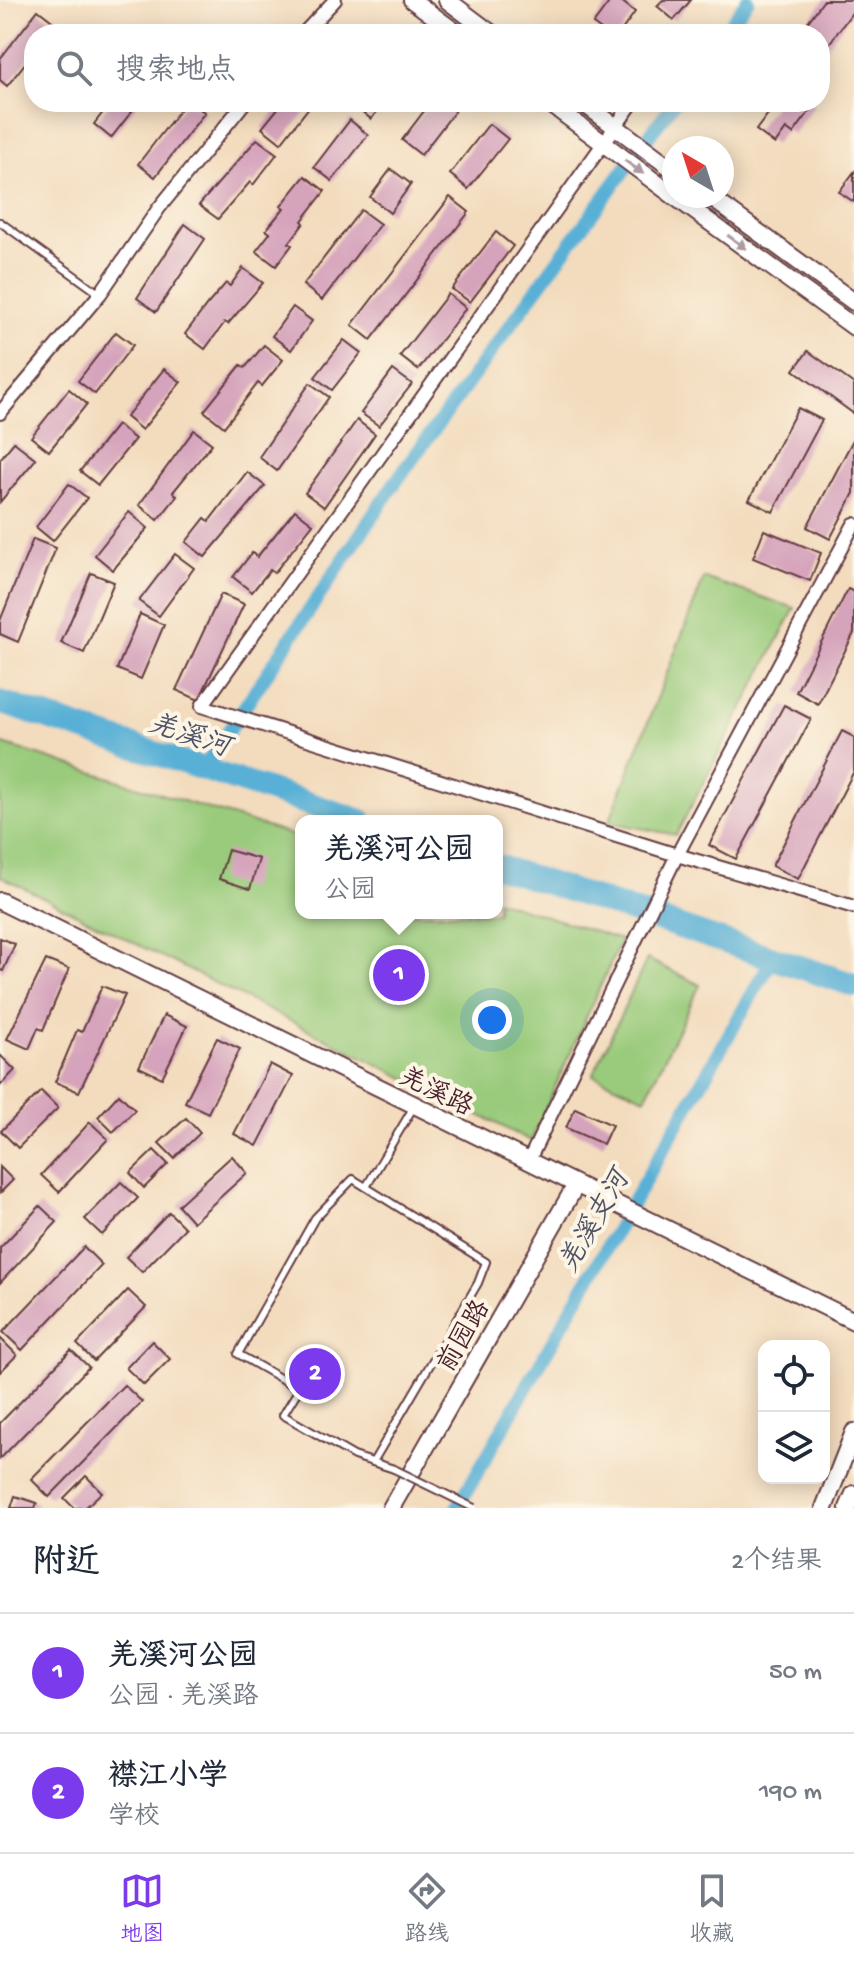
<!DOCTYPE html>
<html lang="zh">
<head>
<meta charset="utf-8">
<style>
	:root { --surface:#fff; --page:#f2f2f3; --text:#1f2937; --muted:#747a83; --line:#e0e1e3; --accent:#7c3aed }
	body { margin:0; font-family:"Gochi Hand","LXGW WenKai TC",sans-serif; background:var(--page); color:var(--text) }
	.controls { position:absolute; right:24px; bottom:24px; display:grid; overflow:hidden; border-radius:16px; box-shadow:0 4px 20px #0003 }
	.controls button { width:72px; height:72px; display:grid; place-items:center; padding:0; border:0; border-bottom:2px solid var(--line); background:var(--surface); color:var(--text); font:40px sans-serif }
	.compass { position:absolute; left:662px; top:136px; width:72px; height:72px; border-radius:50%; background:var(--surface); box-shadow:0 4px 20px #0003; rotate:321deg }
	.you { position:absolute; left:492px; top:1020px; width:28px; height:28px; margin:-20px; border:6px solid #fff; border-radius:50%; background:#1a73e8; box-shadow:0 0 0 12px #1a73e833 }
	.badge { display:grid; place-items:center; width:52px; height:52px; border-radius:50%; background:var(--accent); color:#fff; font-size:26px; font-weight:700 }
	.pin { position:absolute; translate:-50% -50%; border:4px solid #fff; box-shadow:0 2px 8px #0006 }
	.popup { position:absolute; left:295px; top:815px; width:208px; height:104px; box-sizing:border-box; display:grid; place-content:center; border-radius:16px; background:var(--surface); filter:drop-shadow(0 2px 6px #0005); font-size:26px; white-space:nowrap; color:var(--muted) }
	.popup b { font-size:30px; color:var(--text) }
	.popup::after { content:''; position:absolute; left:50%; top:100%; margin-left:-16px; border:16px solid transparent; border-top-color:var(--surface) }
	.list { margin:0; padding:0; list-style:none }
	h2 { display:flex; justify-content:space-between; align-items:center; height:104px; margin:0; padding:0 32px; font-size:34px }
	h2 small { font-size:26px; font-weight:400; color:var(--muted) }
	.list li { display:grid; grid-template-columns:52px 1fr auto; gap:24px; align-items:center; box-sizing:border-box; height:120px; padding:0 32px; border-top:2px solid var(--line) }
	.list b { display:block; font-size:30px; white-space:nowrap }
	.list p { margin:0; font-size:26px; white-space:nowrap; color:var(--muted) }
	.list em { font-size:26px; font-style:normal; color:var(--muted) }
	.icon { flex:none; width:44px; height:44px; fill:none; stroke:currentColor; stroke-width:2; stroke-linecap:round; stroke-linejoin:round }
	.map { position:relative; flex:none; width:854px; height:1508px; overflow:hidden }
	.search { position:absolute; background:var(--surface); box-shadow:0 4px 20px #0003; left:24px; right:24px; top:24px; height:88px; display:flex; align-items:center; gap:20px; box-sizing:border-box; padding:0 28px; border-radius:32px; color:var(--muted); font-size:30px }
	.sheet { height:344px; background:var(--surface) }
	nav { display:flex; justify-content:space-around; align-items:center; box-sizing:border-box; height:112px; border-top:2px solid var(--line); background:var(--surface); font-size:22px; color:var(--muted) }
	nav a { display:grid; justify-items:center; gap:4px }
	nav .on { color:var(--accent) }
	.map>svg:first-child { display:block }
	.green { fill:#9acb7b; stroke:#727553; stroke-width:2 }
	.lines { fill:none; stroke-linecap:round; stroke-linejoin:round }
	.canal { stroke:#59b0d6; stroke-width:14 }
	.river { stroke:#59b0d6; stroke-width:24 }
	.building { fill:#d5a3bb }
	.lane-casing { stroke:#633b41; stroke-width:10 }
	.street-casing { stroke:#633b41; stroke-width:16 }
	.secondary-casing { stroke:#633b41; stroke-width:20 }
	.lane { stroke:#fff; stroke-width:6 }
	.street { stroke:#fff; stroke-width:12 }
	.secondary { stroke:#fff; stroke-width:16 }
	.lane-bridge-casing { stroke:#633b41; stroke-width:10; stroke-linecap:butt }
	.lane-bridge { stroke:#fff; stroke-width:6 }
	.oneway { fill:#ae9aa0 }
	.labels { text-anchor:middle; stroke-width:8; stroke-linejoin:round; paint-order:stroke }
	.street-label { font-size:26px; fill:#4a1f2b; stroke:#fcf5e5 }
	.water-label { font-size:28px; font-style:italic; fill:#4f5267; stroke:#fcf5e5 }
</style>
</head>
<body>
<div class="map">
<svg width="854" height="1508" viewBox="0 0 854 1508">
	<rect width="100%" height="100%" fill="#fcf5e5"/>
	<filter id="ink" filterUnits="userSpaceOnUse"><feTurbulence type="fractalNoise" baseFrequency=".0125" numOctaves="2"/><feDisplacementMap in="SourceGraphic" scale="16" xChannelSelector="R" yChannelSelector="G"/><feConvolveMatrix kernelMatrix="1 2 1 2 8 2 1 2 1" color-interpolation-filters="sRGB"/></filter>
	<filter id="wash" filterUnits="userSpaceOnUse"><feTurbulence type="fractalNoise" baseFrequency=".006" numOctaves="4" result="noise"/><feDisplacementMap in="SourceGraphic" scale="32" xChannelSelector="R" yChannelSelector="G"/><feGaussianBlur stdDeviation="1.8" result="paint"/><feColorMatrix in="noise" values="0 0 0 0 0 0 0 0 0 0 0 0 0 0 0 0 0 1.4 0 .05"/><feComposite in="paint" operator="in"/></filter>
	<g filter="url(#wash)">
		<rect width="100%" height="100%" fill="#f3dcbe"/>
		<g class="green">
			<path d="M704 578 795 608 676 835 609 822Z"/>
			<path d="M0 743 301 838V913H497V900L621 940 531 1141 0 876Z"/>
			<path d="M647 959 700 985 645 1098 593 1075Z"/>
		</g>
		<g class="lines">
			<g class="canal">
				<path d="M723 34 748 0"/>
				<path d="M203 769 394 484 674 102"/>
				<path d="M457 1508 773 958"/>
			</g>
			<g class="river">
				<path d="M0 702 361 821"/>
				<path d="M497 866 854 985"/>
			</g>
		</g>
		<g id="blocks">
			<g class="building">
				<path d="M611 0H620L635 12 619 34H607L593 24Z"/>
				<path d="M663 0H691L674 20 657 6Z"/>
				<path d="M824 0H854V10L823 52 820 34H799Z"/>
				<path d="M38 10 56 24 48 34H34V52L7 86 0 80V59Z"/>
				<path d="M111 102H139L111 138 94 124Z"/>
				<path d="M186 102 205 112 155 177 138 164Z"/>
				<path d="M283 102H313L281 143 262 128Z"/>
				<path d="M350 102H385L371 119Z"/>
				<path d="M431 102H451L458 107 421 155 402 140Z"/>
				<path d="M777 102 815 104 793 134 786 129 775 144 756 130Z"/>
				<path d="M350 120 368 135 332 181 314 167Z"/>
				<path d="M489 124 508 139 468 189 450 174Z"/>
				<path d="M257 139 277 154 253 185 250 182 218 219 199 205Z"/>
				<path d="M391 169 411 184 390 213 370 197Z"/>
				<path d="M854 172V202L839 192Z"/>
				<path d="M305 176 325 191 302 221 304 223 289 243 292 245 276 266 256 251 270 233 266 230 284 208 281 206Z"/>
				<path d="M450 197 469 212 371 340 352 325Z"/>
				<path d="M361 210 380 224 322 300 303 285Z"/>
				<path d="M185 224 205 239 156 312 137 298Z"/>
				<path d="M496 232 513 246 470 302 452 289Z"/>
				<path d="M243 268 263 283 228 324 225 322 205 349 185 334 207 305 226 283 230 286Z"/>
				<path d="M448 294 466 308 418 370 400 356Z"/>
				<path d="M293 307 312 321 291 350 272 336Z"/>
				<path d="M116 332 133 345 95 394 78 381Z"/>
				<path d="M344 340 361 353 332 390 315 377Z"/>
				<path d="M264 345 283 360 262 386 258 383 224 427 204 411 241 365 245 368Z"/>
				<path d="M808 351 854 384V414L794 370Z"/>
				<path d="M164 369 181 382 142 430 126 417Z"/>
				<path d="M393 370 412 384 379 426 361 413Z"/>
				<path d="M310 383 329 397 277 471 259 457Z"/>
				<path d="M69 389 87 404 49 451 31 437Z"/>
				<path d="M798 408 822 420 773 512 749 500Z"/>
				<path d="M357 420 375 434 324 507 305 493Z"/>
				<path d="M117 425 135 439 98 485 80 471Z"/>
				<path d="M194 430 212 444 173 492 177 496 158 520 139 505Z"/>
				<path d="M854 438V493L830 539 807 527Z"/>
				<path d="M14 442 36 459 0 502V459Z"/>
				<path d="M247 472 265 486 205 557 186 542 205 518 209 521Z"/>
				<path d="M69 484 87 498 53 541 36 527Z"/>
				<path d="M295 510 313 524 274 573 270 570 252 592 233 577 252 553 257 557Z"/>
				<path d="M129 512 148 528 113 570 95 555Z"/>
				<path d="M764 530 821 553 810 581 753 558Z"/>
				<path d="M33 539 56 548 18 642 0 634V621Z"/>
				<path d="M175 554 194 568 159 616 139 601Z"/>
				<path d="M91 573 114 582 84 653 61 643Z"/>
				<path d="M848 589 854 592V633L818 704 796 692Z"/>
				<path d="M221 594 244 604 199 700 176 690Z"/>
				<path d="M140 614 164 625 141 679 117 669Z"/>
				<path d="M784 705 811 719 736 859 709 845Z"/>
				<path d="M842 731 854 737V771L798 879 772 866Z"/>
				<path d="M228 850 259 859 250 889 219 879Z"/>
				<path d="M0 938 15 944 3 971 0 970Z"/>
				<path d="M46 960 69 969 43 1030 38 1028 29 1049 7 1039Z"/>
				<path d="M102 986 125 995 79 1092 55 1082 77 1030 82 1032Z"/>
				<path d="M164 1015 187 1026 162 1078 139 1067Z"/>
				<path d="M217 1038 240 1049 208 1113 185 1102Z"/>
				<path d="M0 1055 15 1070 0 1086Z"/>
				<path d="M270 1064 293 1076 257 1146 234 1134Z"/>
				<path d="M41 1091 58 1108 18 1148 1 1131Z"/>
				<path d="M119 1094 135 1110 113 1132 98 1117Z"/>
				<path d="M575 1108 612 1125 603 1144 566 1128Z"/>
				<path d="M186 1118 200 1133 174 1158 159 1143Z"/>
				<path d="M90 1122 108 1139 59 1192 41 1175Z"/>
				<path d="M154 1150 168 1164 144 1188 130 1173Z"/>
				<path d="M232 1156 247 1173 193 1222 178 1205Z"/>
				<path d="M0 1167 13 1180 0 1193Z"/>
				<path d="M121 1182 138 1198 102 1235 85 1219Z"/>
				<path d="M40 1206 57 1222 0 1283V1248Z"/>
				<path d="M169 1212 185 1228 142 1272 126 1257Z"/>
				<path d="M84 1247 102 1265 22 1350 3 1332Z"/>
				<path d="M128 1290 146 1307 94 1361 77 1344Z"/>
				<path d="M0 1338 17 1355 0 1372Z"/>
				<path d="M152 1341 170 1359 144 1385 126 1368Z"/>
				<path d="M71 1350 89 1367 0 1459V1423Z"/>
				<path d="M124 1385 142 1402 49 1497 31 1479Z"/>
				<path d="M86 1476 102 1492 85 1508H74L64 1498Z"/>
				<path d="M15 1496 37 1503 35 1508H11Z"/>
			</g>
		</g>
	</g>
	<g filter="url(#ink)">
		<use href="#blocks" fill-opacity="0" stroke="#633b41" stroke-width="2"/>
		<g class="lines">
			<g class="lane-casing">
				<g id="lane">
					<path d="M0 222 100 294"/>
					<path d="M366 1187 413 1108"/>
					<path d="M373 1462 478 1283 486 1262 353 1179 315 1218 238 1354 299 1389 283 1415 354 1456 394 1469"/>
				</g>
			</g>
			<g class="street-casing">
				<g id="street">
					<path d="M303 34 335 0"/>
					<path d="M633 102 202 706 677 855 854 907"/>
					<path d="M0 413 100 294 159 208 245 102"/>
					<path d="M528 1162 677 855 854 524"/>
				</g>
			</g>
			<g class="secondary-casing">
				<g id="secondary">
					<path d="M412 0 458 34"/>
					<path d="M447 0 492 34"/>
					<path d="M548 102 674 196"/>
					<path d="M582 102 674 170"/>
					<path d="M674 196 854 327"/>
					<path d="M709 196 854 302"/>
					<path d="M0 901 854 1321"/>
					<path d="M391 1508 576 1185"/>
					<path d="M824 1508 854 1432"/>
					<path d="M848 1508 854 1494"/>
				</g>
			</g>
			<use href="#lane" class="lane"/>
			<use href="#street" class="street"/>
			<use href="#secondary" class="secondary"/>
			<g class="lane-bridge-casing">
				<path id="lane-bridge" d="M394 1469 474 1508"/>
			</g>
			<use href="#lane-bridge" class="lane-bridge"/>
		</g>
		<defs><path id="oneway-solid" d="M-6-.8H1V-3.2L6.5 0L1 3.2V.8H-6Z" transform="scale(2)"/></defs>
		<g class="oneway">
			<use href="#oneway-solid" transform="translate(634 167) rotate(36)"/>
			<use href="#oneway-solid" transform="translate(737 242) rotate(36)"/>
		</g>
	</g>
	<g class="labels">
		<g class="street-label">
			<text transform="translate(437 1090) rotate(26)" y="9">羌溪路</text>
			<text transform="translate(462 1335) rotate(-60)" y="9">前园路</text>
		</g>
		<g class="water-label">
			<text transform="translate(190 733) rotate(18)" y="10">羌溪河</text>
			<text transform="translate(592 1220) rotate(-60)" y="10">羌溪支河</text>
		</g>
	</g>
</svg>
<div class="controls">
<button><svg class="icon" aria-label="locate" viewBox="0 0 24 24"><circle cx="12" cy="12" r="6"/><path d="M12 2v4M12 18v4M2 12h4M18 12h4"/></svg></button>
<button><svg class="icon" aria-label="layers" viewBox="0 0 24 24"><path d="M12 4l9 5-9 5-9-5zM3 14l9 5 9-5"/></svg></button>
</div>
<svg class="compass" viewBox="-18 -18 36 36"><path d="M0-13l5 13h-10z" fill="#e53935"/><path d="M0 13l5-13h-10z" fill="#747a83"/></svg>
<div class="you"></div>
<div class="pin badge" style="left:399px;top:975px">1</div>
<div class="popup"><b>羌溪河公园</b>公园</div>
<div class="pin badge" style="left:315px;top:1374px">2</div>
<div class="search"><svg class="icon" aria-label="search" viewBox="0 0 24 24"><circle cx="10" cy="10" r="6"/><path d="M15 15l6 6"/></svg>搜索地点</div>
</div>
<section class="sheet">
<h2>附近<small>2个结果</small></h2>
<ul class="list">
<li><span class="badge">1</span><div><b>羌溪河公园</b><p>公园 · 羌溪路</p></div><em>50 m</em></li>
<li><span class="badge">2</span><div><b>襟江小学</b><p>学校</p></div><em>190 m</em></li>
</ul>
</section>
<nav>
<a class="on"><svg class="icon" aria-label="map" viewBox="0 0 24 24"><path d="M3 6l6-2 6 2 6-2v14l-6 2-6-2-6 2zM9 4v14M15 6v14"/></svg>地图</a>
<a><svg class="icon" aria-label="directions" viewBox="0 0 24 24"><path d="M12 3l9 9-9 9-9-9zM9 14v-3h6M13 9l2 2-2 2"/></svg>路线</a>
<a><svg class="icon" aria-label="saved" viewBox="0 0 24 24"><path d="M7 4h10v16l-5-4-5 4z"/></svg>收藏</a>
</nav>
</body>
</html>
